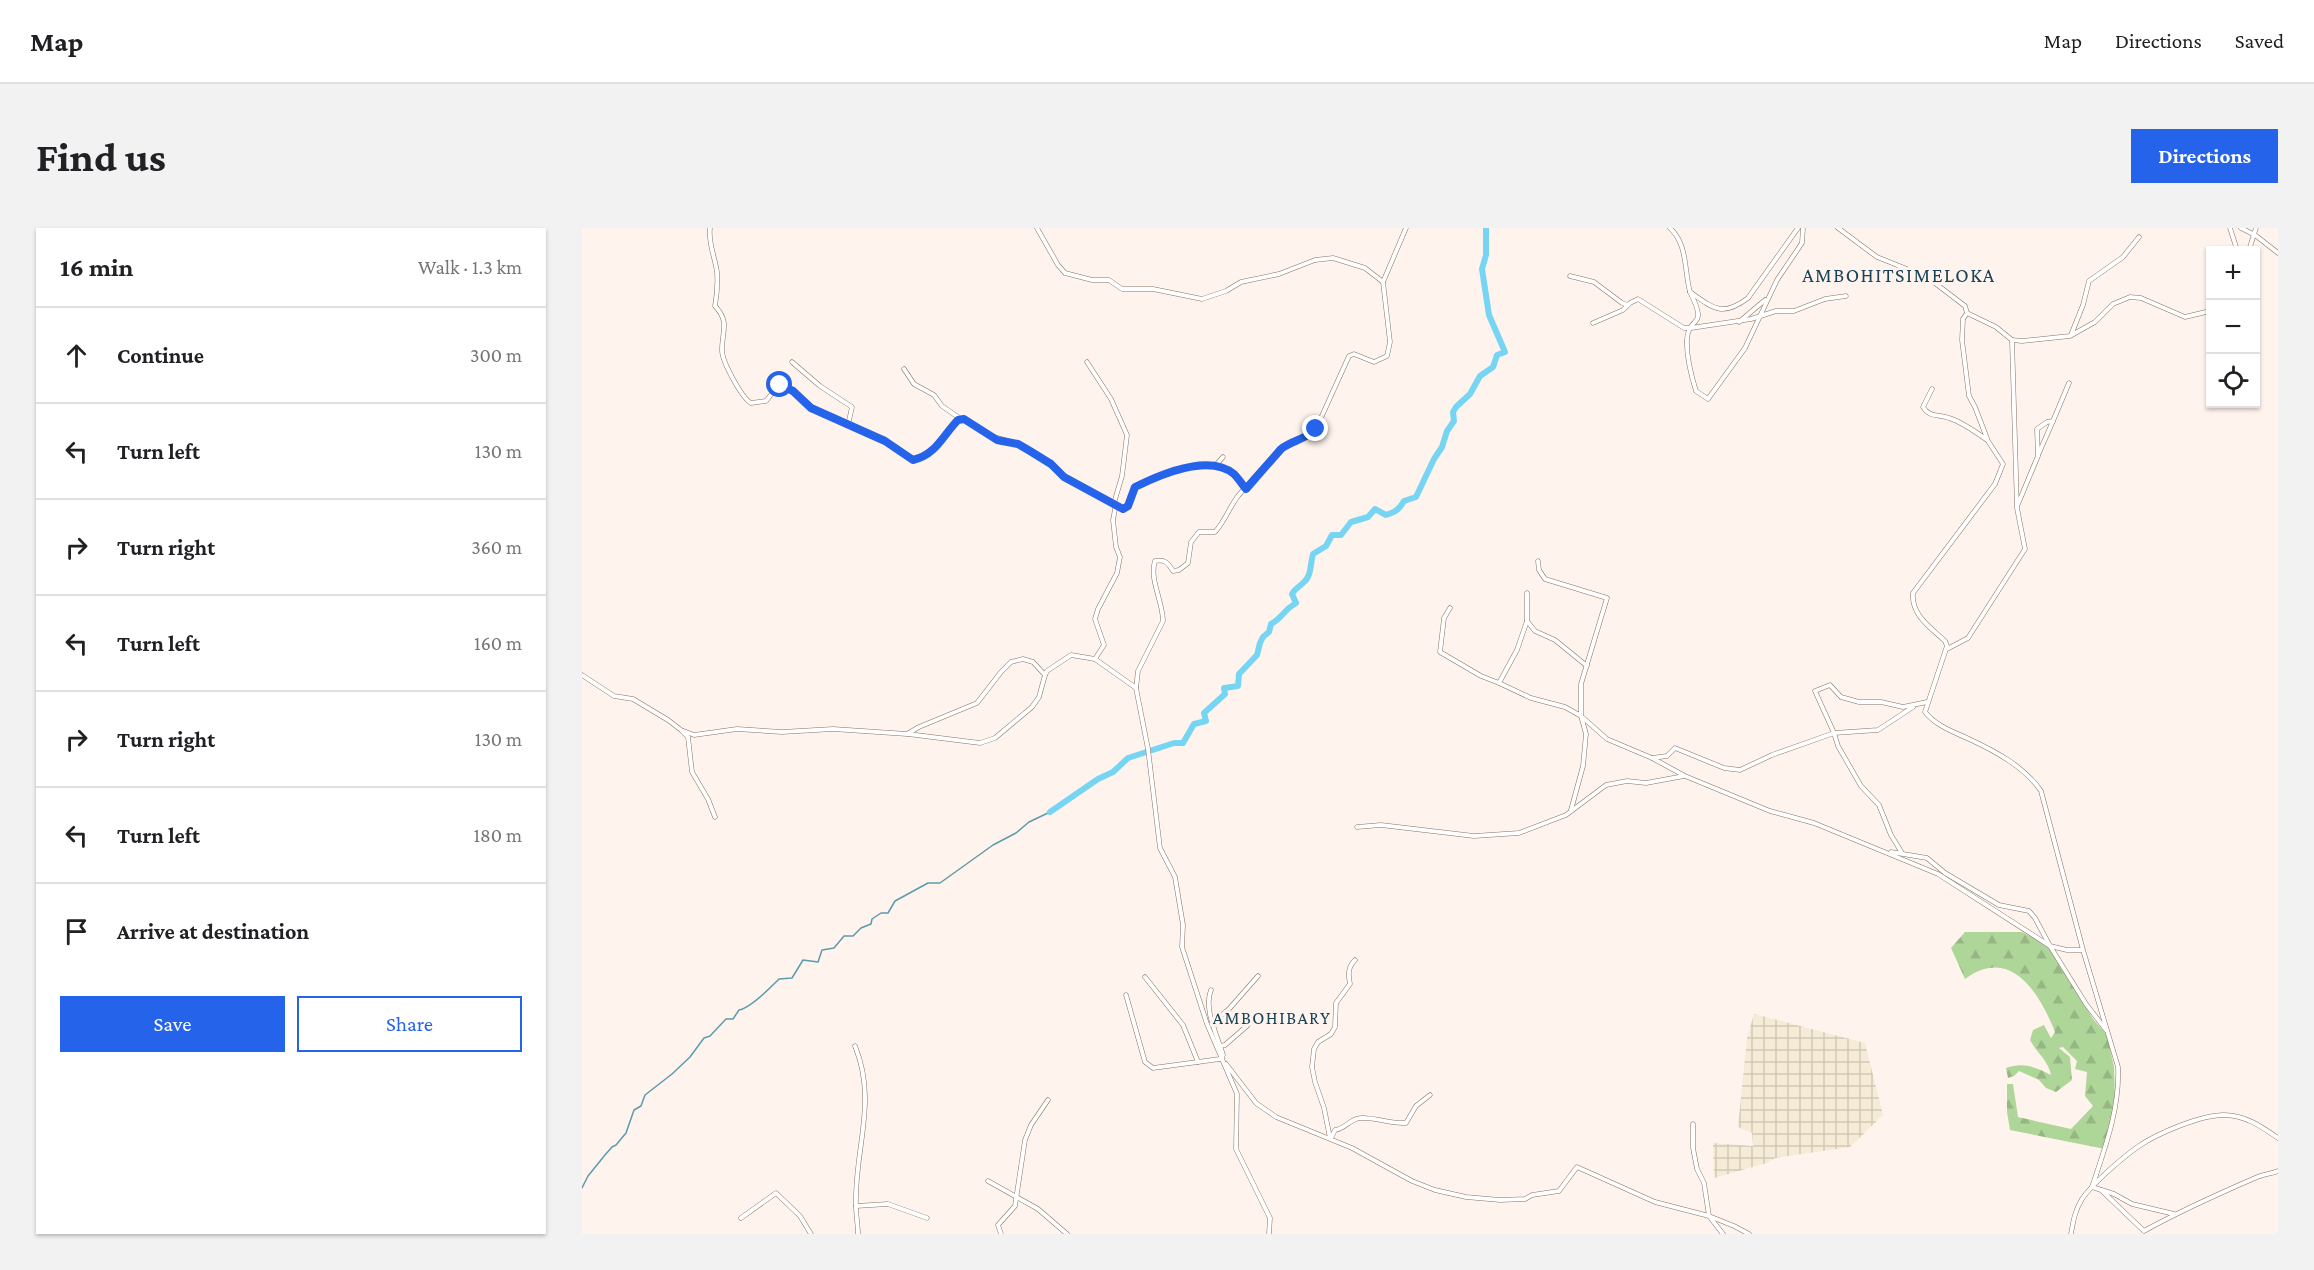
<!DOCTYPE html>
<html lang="en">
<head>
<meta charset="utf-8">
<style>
	:root { --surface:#fff; --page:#f2f2f2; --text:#202124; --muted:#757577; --line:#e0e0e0; --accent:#2563eb }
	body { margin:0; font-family:"Crimson Pro",serif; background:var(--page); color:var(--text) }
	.controls { position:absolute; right:18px; top:18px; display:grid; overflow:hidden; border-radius:0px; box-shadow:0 2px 4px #0004 }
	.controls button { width:54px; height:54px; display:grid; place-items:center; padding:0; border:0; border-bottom:2px solid var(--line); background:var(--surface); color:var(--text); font:30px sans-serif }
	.stop { position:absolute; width:18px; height:18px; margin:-14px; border:4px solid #2563eb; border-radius:50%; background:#fff }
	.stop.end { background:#2563eb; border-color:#fff; box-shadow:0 2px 6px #0008 }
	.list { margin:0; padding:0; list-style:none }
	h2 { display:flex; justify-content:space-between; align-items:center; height:78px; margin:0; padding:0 24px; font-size:26px }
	h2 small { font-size:20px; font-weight:400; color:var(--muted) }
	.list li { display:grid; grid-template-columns:39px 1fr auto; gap:18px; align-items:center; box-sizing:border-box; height:96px; padding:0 24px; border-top:2px solid var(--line) }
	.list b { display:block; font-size:22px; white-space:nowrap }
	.list em { font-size:20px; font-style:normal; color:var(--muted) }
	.actions { display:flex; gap:12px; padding:18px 24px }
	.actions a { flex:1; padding:14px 0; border:2px solid var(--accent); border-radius:0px; text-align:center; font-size:21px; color:var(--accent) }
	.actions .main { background:var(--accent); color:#fff }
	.icon { flex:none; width:33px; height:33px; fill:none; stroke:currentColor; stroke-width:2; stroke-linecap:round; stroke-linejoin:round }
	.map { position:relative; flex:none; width:1696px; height:1006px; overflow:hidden; border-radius:0px }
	header { display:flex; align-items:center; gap:36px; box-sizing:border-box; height:84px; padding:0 30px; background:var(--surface); border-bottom:2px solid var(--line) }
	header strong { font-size:28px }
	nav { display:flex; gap:33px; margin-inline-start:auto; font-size:21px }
	.intro { display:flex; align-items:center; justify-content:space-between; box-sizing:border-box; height:144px; padding:0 36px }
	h1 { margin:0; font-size:42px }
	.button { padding:15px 27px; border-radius:0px; background:var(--accent); color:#fff; font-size:21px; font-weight:700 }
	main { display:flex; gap:36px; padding:0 36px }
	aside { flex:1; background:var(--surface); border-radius:0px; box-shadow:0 2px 4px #0004 }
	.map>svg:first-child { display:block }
	.industrial { fill:url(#industrial-grid) }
	.forest { fill:url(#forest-firs) }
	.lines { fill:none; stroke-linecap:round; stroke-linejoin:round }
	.stream { stroke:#5c9bae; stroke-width:1.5 }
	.river { stroke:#76d5f2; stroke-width:6 }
	.minor-casing { stroke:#877163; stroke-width:5 }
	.minor { stroke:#fff; stroke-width:4 }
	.route { stroke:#2563eb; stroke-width:8 }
	.labels { text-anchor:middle; stroke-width:6; stroke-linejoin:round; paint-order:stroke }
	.neighbourhood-label { font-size:18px; letter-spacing:1.5px; fill:#174258; stroke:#fef4ed }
	.quarter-label { font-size:20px; letter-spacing:1.5px; fill:#174258; stroke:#fef4ed }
</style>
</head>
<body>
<header>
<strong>Map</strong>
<nav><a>Map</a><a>Directions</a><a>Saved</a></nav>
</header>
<div class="intro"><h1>Find us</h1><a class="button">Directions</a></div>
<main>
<aside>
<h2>16 min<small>Walk · 1.3 km</small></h2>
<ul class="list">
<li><svg class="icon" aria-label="ahead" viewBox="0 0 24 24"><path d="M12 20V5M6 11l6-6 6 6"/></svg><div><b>Continue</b></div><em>300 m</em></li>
<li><svg class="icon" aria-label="left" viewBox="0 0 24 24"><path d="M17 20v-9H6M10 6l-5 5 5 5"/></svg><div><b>Turn left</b></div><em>130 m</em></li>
<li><svg class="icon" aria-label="right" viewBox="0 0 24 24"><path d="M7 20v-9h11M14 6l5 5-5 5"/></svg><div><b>Turn right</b></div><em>360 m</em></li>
<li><svg class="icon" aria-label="left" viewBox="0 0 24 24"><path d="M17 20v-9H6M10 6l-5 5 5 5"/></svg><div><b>Turn left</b></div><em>160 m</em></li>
<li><svg class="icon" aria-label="right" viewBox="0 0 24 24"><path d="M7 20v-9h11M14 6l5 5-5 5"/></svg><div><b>Turn right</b></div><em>130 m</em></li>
<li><svg class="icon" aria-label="left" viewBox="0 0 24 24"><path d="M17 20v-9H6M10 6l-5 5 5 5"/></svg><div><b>Turn left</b></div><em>180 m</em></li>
<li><svg class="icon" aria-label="arrive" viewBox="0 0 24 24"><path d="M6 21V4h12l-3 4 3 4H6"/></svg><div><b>Arrive at destination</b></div></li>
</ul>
<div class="actions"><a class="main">Save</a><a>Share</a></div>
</aside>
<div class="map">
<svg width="1696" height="1006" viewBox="0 0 1696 1006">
	<defs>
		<pattern id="industrial-grid" width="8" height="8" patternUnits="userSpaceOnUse" patternTransform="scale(1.5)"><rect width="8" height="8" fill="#f5ebd6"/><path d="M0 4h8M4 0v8" fill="none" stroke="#d2c9b6"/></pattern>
		<pattern id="forest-firs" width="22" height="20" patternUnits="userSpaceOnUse" patternTransform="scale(1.5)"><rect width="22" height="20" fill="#afd699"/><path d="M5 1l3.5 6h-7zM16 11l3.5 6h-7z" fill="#96b783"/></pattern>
	</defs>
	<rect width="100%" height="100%" fill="#fef4ed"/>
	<path class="industrial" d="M1172 786 1283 815 1301 887 1268 919 1193 930 1185 935 1132 950 1131 915 1171 918 1170 905 1156 899 1165 810Z"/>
	<path class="forest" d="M1383 704H1440L1469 720 1511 791 1525 807 1532 839 1533 869 1523 921 1428 902 1425 884V856H1431L1436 889 1489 901 1511 878 1503 868 1505 844 1493 841 1495 833 1481 819 1477 820 1488 829 1490 852 1474 864 1464 860 1457 852 1437 843 1432 848 1426 850 1424 840C1441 834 1454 839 1469 847 1466 832 1455 825 1448 812L1451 802 1462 797 1469 810 1473 804C1458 766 1429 717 1383 751L1369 720Z"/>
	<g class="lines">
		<path class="stream" d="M0 960 6 948 23 927 30 919 34 917 44 905 52 882 59 878 63 867 90 846 108 829 122 810 128 808 144 791H151L157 782C169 780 188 760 197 751L210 750 221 732 236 734 240 722 252 720 262 708H271L279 700 289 696 290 691 299 685H306L313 673 346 655H358L411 617 434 605 447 594 468 584"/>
		<path class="river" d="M468 584 516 551 531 544 546 530 592 515H601L612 496 624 493 622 485 643 466 642 460 656 458 657 446 675 427 678 415 681 409 687 404 689 396C702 389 700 383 714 375L710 366C713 360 716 360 721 355 730 348 728 336 731 326L744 318 750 307H759L769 294 786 289 793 281 804 287C813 284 817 282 822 273L834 269 852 231 860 219 865 203 872 193 871 184 874 179 888 166 898 148 911 139 915 127 923 124 907 87 900 41 904 27V0"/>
		<g class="minor-casing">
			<g id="minor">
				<path d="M128 0C126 15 133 29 135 44 136 56 135 66 133 78 148 94 140 103 140 122 140 134 160 170 169 175L184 173 196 158 200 157 211 163 229 180 303 213 331 232C358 227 367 191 382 191L406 207 436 216 448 223 469 236 482 249 541 281 546 278 553 259C577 246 627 225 652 246 656 250 660 256 664 261"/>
				<path d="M455 0 476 37 483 45 510 52H527L540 61H571L620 71 644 63 659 54 697 46 733 32 751 30 783 40 801 54"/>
				<path d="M1088 0C1106 17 1102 42 1108 64 1132 81 1141 89 1166 70L1216 0"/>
				<path d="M1256 0 1295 29 1345 49 1383 78 1385 85"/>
				<path d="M1648 0 1655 22"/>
				<path d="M1659 0 1673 7 1696 25"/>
				<path d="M1667 22 1674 0"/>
				<path d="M988 48 1012 54 1040 75 1046 77"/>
				<path d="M1108 64C1127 102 1107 86 1105 111 1104 129 1109 147 1114 163L1126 171 1163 120 1195 52 1220 15 1221 0"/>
				<path d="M1157 94 1183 72"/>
				<path d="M1011 95 1041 82 1048 75 1056 71 1102 100H1109L1169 91 1194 83H1212L1243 71 1264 68"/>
				<path d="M1489 107 1501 77 1507 53 1541 29 1557 9"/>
				<path d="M210 134 238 158 270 179 266 197"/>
				<path d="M505 134 529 171 545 207 540 248 532 275"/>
				<path d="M322 141 332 156 352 167 360 178 379 191"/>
				<path d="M1350 161 1341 179C1348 190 1356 186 1367 190 1380 194 1394 204 1405 212"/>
				<path d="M1457 225 1471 193"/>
				<path d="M633 238 641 229"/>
				<path d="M1436 276 1456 228 1455 201 1465 194 1471 193 1487 155"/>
				<path d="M956 333 957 342 963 351 1025 370 999 456V488L1004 506 1001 538 989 582"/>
				<path d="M945 365V393L953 403 973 412 1005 438"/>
				<path d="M868 380 862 390 858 424 899 448 917 455 935 422 945 393"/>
				<path d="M1365 421 1386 410 1443 321 1435 280 1430 112"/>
				<path d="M513 431 522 417 513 391 516 381 535 345 538 329 534 319 531 292 534 276"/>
				<path d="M0 447 32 468 51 471 86 492 99 502 112 507 155 501 200 504 251 501 325 506 337 499 395 475 419 444 429 434 441 431 451 434 463 447 465 443 489 427 513 431 554 460"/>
				<path d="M917 455 949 470 983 479 999 488 1025 511 1070 530 1103 548 1188 583 1232 595 1356 646 1468 718 1504 776 1524 802"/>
				<path d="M100 503 106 509 110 544 126 571 133 589"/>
				<path d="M326 506 398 515 413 510 450 479 457 469 463 447"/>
				<path d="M1070 530 1085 528 1093 520 1142 540 1158 542 1190 527 1252 505 1233 463 1248 457 1259 469 1277 474H1299L1321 479 1345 474"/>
				<path d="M775 599 799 597 892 608 937 605 984 587 1024 557 1045 553 1064 555 1102 548"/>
				<path d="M1309 624 1345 630 1363 645 1417 677 1447 683 1453 690 1468 718 1485 722H1500"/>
				<path d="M1320 625 1309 607 1297 577 1279 558 1256 518 1252 505 1296 502 1331 479"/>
				<path d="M563 749 601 797 616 834"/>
				<path d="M629 762C621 781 636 809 641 827L639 831"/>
				<path d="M544 767 563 834 571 840 638 831"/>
				<path d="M633 797 636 790 647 781 676 748"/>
				<path d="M273 818C296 874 272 922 274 978 274 988 276 997 276 1006"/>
				<path d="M638 818 643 817 666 797"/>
				<path d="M644 836 674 875 694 889 770 920 830 953 853 962 884 969 918 972 943 971 950 967 977 963 995 939 1073 974 1127 988 1141 1006"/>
				<path d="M1111 896V920L1115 941 1122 955 1127 988 1152 998 1167 1006"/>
				<path d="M748 910 742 880 733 854 730 839 732 821 736 814 749 806 753 799 754 775 768 756C766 746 766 739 773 732"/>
				<path d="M749 910 753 902C763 901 769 890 779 890 793 889 808 896 824 895L834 878 848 867"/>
				<path d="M406 953 456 981 485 1006"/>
				<path d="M1519 962 1562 1003C1598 983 1636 966 1673 950 1681 946 1689 946 1696 943"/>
				<path d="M274 978 306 976 345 990"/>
				<path d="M1592 986 1550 976 1532 966 1510 959C1523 920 1538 880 1536 839L1501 722 1459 563C1443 539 1413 523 1387 511 1372 504 1354 498 1343 484L1365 418 1363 413C1348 399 1329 387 1331 365L1413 256 1421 236 1406 213 1393 179 1387 168 1380 112 1381 91 1385 85 1414 99 1430 112 1440 113 1488 108 1513 94 1531 76 1548 69 1559 70 1603 89 1628 83"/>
				<path d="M159 990 194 965 218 988 229 1006"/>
				<path d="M419 1006 416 997 433 978 443 912 449 897 466 872"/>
				<path d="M687 1006 688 990 654 921 655 866 625 796 600 719 601 697 593 649 578 620 566 521 554 460 556 443 581 393C581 374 567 351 573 333 583 331 586 335 591 343L597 342 606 335 609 314 617 304H633C643 293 647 280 656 268 668 254 681 239 694 226 706 214 722 213 734 201L767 128 772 126 792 134 805 128 808 114 801 54 824 0"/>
				<path d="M1489 1006C1491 994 1493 982 1500 971 1510 956 1541 929 1557 918 1576 905 1619 887 1642 887 1663 887 1680 899 1696 910"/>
			</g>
		</g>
		<use href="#minor" class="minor"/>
	</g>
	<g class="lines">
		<path class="route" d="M198 157 211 163 229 180 303 213 331 232C354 227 361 207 376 192L382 191 415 212 436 216 448 223 469 236 482 249 541 281 546 278 553 259C577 247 627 225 652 246 656 250 660 256 664 261L699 221C710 212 723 212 734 201"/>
	</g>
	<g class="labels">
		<g class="neighbourhood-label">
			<text x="690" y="796">AMBOHIBARY</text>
		</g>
		<g class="quarter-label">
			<text x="1317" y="54">AMBOHITSIMELOKA</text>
		</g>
	</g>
</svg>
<div class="controls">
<button>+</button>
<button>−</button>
<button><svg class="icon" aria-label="locate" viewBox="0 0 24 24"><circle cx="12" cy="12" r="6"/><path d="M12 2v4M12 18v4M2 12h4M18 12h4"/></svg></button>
</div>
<div class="stop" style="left:198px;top:157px"></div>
<div class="stop end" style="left:734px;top:201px"></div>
</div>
</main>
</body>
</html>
